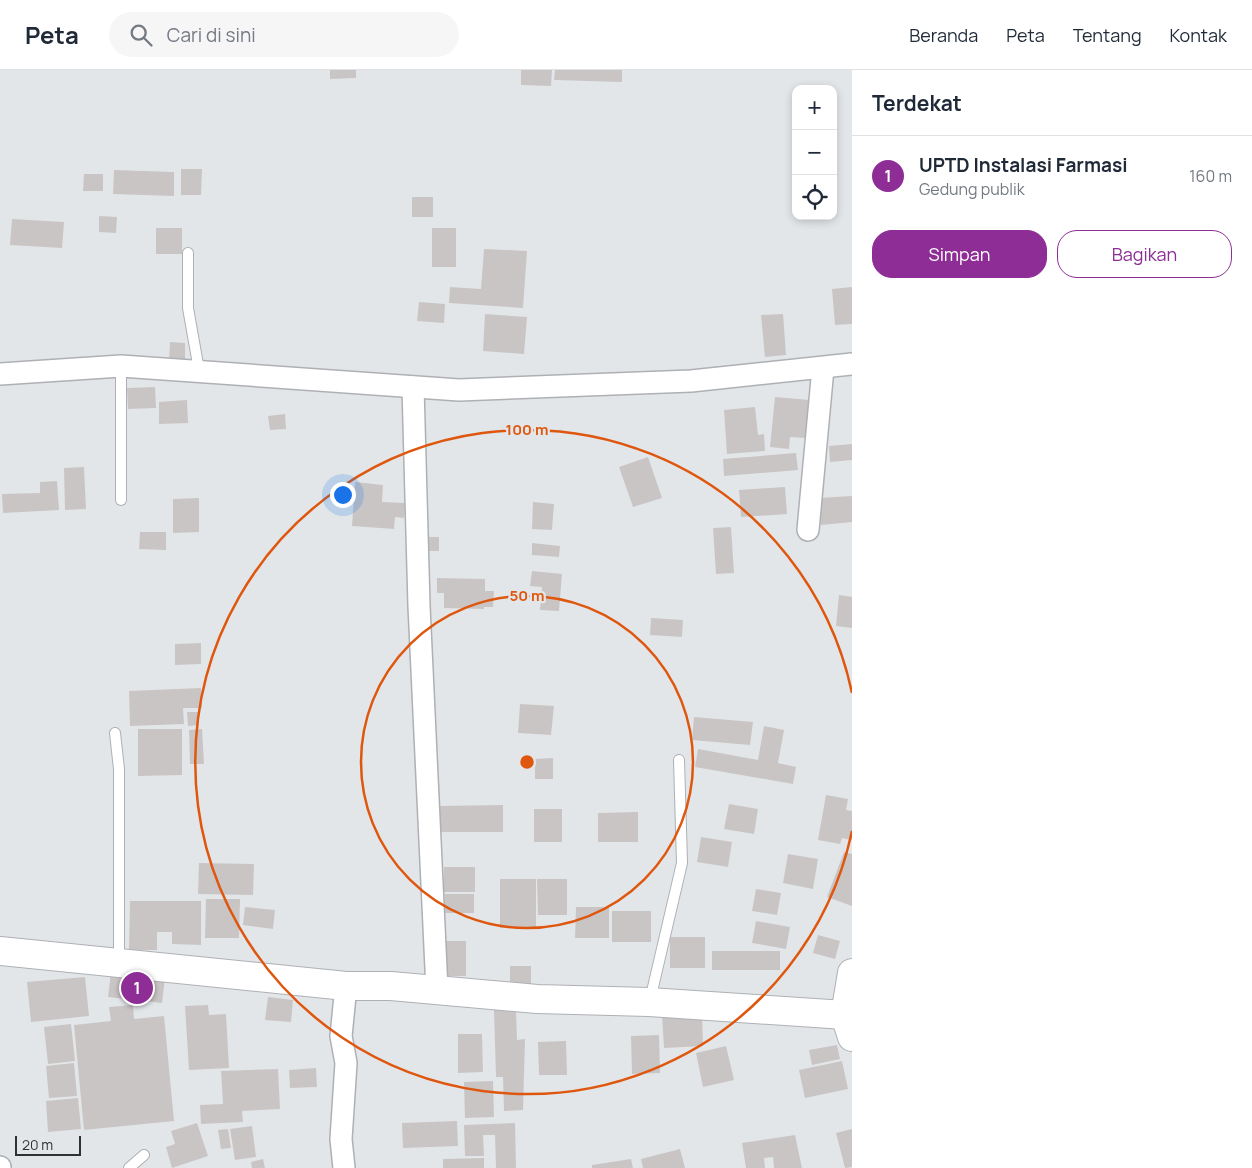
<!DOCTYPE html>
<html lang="id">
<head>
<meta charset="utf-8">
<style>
	:root { --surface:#fff; --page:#f6f6f7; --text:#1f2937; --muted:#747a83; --line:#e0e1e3; --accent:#8d2d95 }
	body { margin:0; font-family:Manrope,sans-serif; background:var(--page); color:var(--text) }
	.controls { position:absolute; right:15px; top:15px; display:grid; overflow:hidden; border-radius:10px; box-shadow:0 2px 8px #0003 }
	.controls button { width:45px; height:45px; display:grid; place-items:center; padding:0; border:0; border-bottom:1px solid var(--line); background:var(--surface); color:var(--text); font:25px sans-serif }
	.scale { position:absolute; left:15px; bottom:12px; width:66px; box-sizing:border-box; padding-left:5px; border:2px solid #303132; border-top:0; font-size:14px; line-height:18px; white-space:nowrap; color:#303132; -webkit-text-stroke:4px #e3e6e9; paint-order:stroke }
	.you { position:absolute; left:342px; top:424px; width:18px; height:18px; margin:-12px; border:4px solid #fff; border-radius:50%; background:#1a73e8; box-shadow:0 0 0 8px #1a73e833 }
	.badge { display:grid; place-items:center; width:32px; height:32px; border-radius:50%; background:var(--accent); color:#fff; font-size:16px; font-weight:700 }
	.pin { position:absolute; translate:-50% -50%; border:2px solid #fff; box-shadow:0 1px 5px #0006 }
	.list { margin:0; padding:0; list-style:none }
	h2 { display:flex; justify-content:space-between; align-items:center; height:65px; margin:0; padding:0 20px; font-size:21px }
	h2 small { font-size:16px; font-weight:400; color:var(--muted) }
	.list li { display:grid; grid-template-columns:32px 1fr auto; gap:15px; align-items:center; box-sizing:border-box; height:80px; padding:0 20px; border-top:1px solid var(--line) }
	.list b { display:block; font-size:19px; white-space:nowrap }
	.list p { margin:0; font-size:16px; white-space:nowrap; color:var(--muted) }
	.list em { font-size:16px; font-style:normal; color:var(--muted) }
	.actions { display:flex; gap:10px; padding:15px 20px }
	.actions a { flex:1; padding:11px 0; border:1px solid var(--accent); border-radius:20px; text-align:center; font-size:18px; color:var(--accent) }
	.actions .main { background:var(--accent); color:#fff }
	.icon { flex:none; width:28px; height:28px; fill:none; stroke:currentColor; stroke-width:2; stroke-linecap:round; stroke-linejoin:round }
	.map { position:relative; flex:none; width:852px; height:1098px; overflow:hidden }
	header { display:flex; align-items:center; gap:30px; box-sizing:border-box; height:70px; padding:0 25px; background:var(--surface); border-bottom:1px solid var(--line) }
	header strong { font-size:24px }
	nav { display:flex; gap:28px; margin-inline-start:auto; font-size:18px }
	.search { width:350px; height:45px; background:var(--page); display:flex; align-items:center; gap:12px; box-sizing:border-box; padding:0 18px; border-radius:28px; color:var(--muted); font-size:19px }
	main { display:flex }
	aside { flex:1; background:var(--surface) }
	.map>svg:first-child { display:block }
	.building { fill:#cac5c5 }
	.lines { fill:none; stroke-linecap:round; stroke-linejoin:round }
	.lane-casing { stroke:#aeb0b4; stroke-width:12 }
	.street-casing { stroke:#aeb0b4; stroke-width:24 }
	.secondary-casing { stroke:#aeb0b4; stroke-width:30 }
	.lane { stroke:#fff; stroke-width:10 }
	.street { stroke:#fff; stroke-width:21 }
	.secondary { stroke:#fff; stroke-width:28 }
	.ring { fill:none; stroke:#df570e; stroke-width:2.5 }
	.centre { fill:#df570e; stroke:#e3e6e9; stroke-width:2.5 }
	.ring-label { font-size:15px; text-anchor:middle; font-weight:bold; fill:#df570e; stroke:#e3e6e9; stroke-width:4.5; stroke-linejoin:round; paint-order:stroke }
</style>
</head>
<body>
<header>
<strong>Peta</strong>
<div class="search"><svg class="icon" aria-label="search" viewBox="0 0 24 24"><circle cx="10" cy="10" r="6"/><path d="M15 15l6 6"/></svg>Cari di sini</div>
<nav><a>Beranda</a><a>Peta</a><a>Tentang</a><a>Kontak</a></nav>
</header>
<main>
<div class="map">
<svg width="852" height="1098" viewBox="0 0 852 1098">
	<rect width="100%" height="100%" fill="#e3e6e9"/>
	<g class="building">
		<path d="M330 0H356V8L330 9Z"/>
		<path d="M521 0H552L551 16 521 15Z"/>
		<path d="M555 0H622V12L554 10Z"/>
		<path d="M181 99H202L201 125H181Z"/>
		<path d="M114 100 174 102V126L113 124Z"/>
		<path d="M84 104H103V121H83Z"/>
		<rect x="412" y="127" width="21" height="20"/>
		<path d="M99 146 117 147 116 163 99 162Z"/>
		<path d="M12 149 64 152 62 178 10 175Z"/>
		<rect x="156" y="158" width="26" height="26"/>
		<rect x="432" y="158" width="24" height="39"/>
		<path d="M484 179 527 181 523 238 449 233 450 217 481 219Z"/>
		<path d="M852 217V254L835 255 832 219Z"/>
		<path d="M419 232 445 234 444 253 417 251Z"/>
		<path d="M485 244 527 247 524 284 483 281Z"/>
		<path d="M783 244 786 285 765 287 761 245Z"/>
		<path d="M170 272 185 273V292H169Z"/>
		<path d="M155 317 156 338 128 339 127 318Z"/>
		<path d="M775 327 810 330 806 368 790 367 789 379 770 377Z"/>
		<path d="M187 330 188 353 159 354V332Z"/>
		<path d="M755 337 758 365 764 364 765 381 727 384 724 340Z"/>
		<path d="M285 344 286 359 270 360 268 346Z"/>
		<path d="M852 374V390L830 392 829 376Z"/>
		<path d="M796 383 798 400 724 406 723 389Z"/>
		<path d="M648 387 662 428 633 437 619 397Z"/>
		<path d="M84 397 86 439 65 440 64 398Z"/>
		<path d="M57 411 59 440 3 443 2 424 40 423V412Z"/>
		<path d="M355 412 383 415 382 432 405 433 404 448 395 447 394 459 352 456Z"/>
		<path d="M785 417 787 444 741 447 739 420Z"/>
		<path d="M852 426V452L821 455 819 428Z"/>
		<path d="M199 428V462L173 463V429Z"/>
		<path d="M533 432 554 434 552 460 532 459Z"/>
		<path d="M731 457 734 503 716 504 713 458Z"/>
		<path d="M140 462H166V480L139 479Z"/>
		<rect x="424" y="467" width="15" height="14"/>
		<path d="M532 473 560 476 559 487 532 485Z"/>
		<path d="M532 501 562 504 559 541 540 540 542 517 530 516Z"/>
		<path d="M437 508 485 509V521H494L493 537H484V539L444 538V523H437Z"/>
		<path d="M839 525 852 527V558L836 556Z"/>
		<path d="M651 548 683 550 682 567 650 565Z"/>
		<path d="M201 573V594L175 595V574Z"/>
		<path d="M201 618 202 638H183L184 654 130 656 129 621Z"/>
		<path d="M520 634 554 636 551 665 518 663Z"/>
		<path d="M187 642H198L199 655 188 656Z"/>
		<path d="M694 647 753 652 750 675 692 670Z"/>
		<path d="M764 656 784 660 778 693 796 697 793 714 695 697 698 679 758 690Z"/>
		<path d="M138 659H182V705L138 706Z"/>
		<path d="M202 659 204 694H190L189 660Z"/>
		<path d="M553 688V709H535V689Z"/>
		<path d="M826 725 848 729 846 740 852 741V770L842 768 840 774 818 770Z"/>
		<path d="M729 734 758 739 754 764 724 759Z"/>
		<path d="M503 735V762H439V736Z"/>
		<rect x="534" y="739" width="28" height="33"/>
		<path d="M638 742V772H598V743Z"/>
		<path d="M701 767 732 772 728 797 697 792Z"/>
		<path d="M844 782 852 784V836L827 827Z"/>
		<path d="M788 784 818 789 813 819 783 813Z"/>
		<path d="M199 793 254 794 253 825 198 824Z"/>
		<rect x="444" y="797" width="31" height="25"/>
		<rect x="500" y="809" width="36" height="49"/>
		<path d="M537 809H567V845H538Z"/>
		<path d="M756 819 781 823 777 845 752 841Z"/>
		<rect x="445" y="824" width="29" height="19"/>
		<path d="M206 829H240L239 868H205Z"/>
		<path d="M130 831H201V875L172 874V862H157V880H129Z"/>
		<path d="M245 837 275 840 273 859 243 855Z"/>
		<path d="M576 837H609V868H575Z"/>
		<rect x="612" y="841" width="39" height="31"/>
		<path d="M756 851 790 857 786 879 752 873Z"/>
		<path d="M818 865 840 871 835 889 813 883Z"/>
		<rect x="670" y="867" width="35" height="31"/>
		<rect x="442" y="871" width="24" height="35"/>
		<rect x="712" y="881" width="68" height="19"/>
		<rect x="510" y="896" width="21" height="18"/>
		<path d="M111 902 165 908 162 933 108 927Z"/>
		<path d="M85 907 89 946 31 952 27 912Z"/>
		<path d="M268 927 293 930 291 952 265 950Z"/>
		<path d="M133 935 134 949 164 946 174 1051 84 1060 74 955 111 951 109 937Z"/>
		<path d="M208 935 209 945 226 944 229 998 189 1000 185 936Z"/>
		<path d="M516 939 517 970 525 969 523 1040 504 1041 503 1007H496L494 940Z"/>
		<path d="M702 944 703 976 664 978 662 946Z"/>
		<path d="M71 954 75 991 48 994 44 957Z"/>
		<path d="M458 964H482L483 1002 458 1003Z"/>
		<path d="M659 965 660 1003 632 1004 631 966Z"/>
		<path d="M566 971 567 1005H539L538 972Z"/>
		<path d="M837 975 840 989 812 995 809 980Z"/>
		<path d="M726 976 734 1010 703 1017 696 983Z"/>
		<path d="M842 991 848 1019 805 1028 799 1000Z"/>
		<path d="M74 993 77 1026 49 1028 46 996Z"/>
		<path d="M316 998 317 1017 290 1018 289 1000Z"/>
		<path d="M278 999 280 1039 242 1041 243 1052 201 1054 200 1035 223 1034 221 1001Z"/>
		<path d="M493 1011 494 1047 465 1048 464 1012Z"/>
		<path d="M78 1028 81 1059 48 1062 46 1031Z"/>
		<path d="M457 1051 458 1076 403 1078 402 1053Z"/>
		<path d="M197 1053 208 1086 172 1098 166 1077 175 1074 171 1061Z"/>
		<path d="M515 1053 516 1098H496L495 1065H483L484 1086H465L464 1055Z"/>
		<path d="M252 1056 256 1087 235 1090 230 1059Z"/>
		<path d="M228 1059 231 1078 221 1079 218 1060Z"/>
		<path d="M852 1059V1097L845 1098 836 1063Z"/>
		<path d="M795 1065 802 1098H774L773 1087 764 1088 765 1098H746L742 1073Z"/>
		<path d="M680 1079 685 1098H643L641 1089Z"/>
		<path d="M484 1088V1098H443V1089Z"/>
		<path d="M263 1089 265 1098H252L251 1092Z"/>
		<path d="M631 1089 633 1098H592V1095Z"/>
	</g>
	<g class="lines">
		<g class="lane-casing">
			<g id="lane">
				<path d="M188 183V238L199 300"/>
				<path d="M121 296V430"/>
				<path d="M115 663 119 699V892"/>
				<path d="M650 930 682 793 679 690"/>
				<path d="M129 1098 144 1085"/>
			</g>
		</g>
		<g class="street-casing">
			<g id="street">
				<path d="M0 304 121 296 459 320 691 311 852 294"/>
				<path d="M413 317 419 536 437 920"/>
				<path d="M808 460 823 298"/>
				<path d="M0 1097V1098"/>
				<path d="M344 1098 341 1069 346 993 341 966 346 916"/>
			</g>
		</g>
		<g class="secondary-casing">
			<g id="secondary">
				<path d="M0 881 346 916H391L537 929 649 932 845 945"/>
				<path d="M852 903 845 945 852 967"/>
			</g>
		</g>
		<use href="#lane" class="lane"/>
		<use href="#street" class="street"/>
		<use href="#secondary" class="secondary"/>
	</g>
	<g class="ring">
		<circle cx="527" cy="692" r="166"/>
		<path d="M852 761A332 332 0 1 1 852 623"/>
	</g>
	<circle cx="527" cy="692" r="8" class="centre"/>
	<g class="ring-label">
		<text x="527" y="365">100 m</text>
		<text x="527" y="531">50 m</text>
	</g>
</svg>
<div class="controls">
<button>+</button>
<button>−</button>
<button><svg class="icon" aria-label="locate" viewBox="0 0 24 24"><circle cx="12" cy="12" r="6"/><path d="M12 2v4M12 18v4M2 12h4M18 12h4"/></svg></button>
</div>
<div class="scale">20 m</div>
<div class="you"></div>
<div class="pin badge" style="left:137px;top:918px">1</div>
</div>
<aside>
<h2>Terdekat<small></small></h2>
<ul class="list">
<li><span class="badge">1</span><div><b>UPTD Instalasi Farmasi</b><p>Gedung publik</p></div><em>160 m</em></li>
</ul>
<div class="actions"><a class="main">Simpan</a><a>Bagikan</a></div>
</aside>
</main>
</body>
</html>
